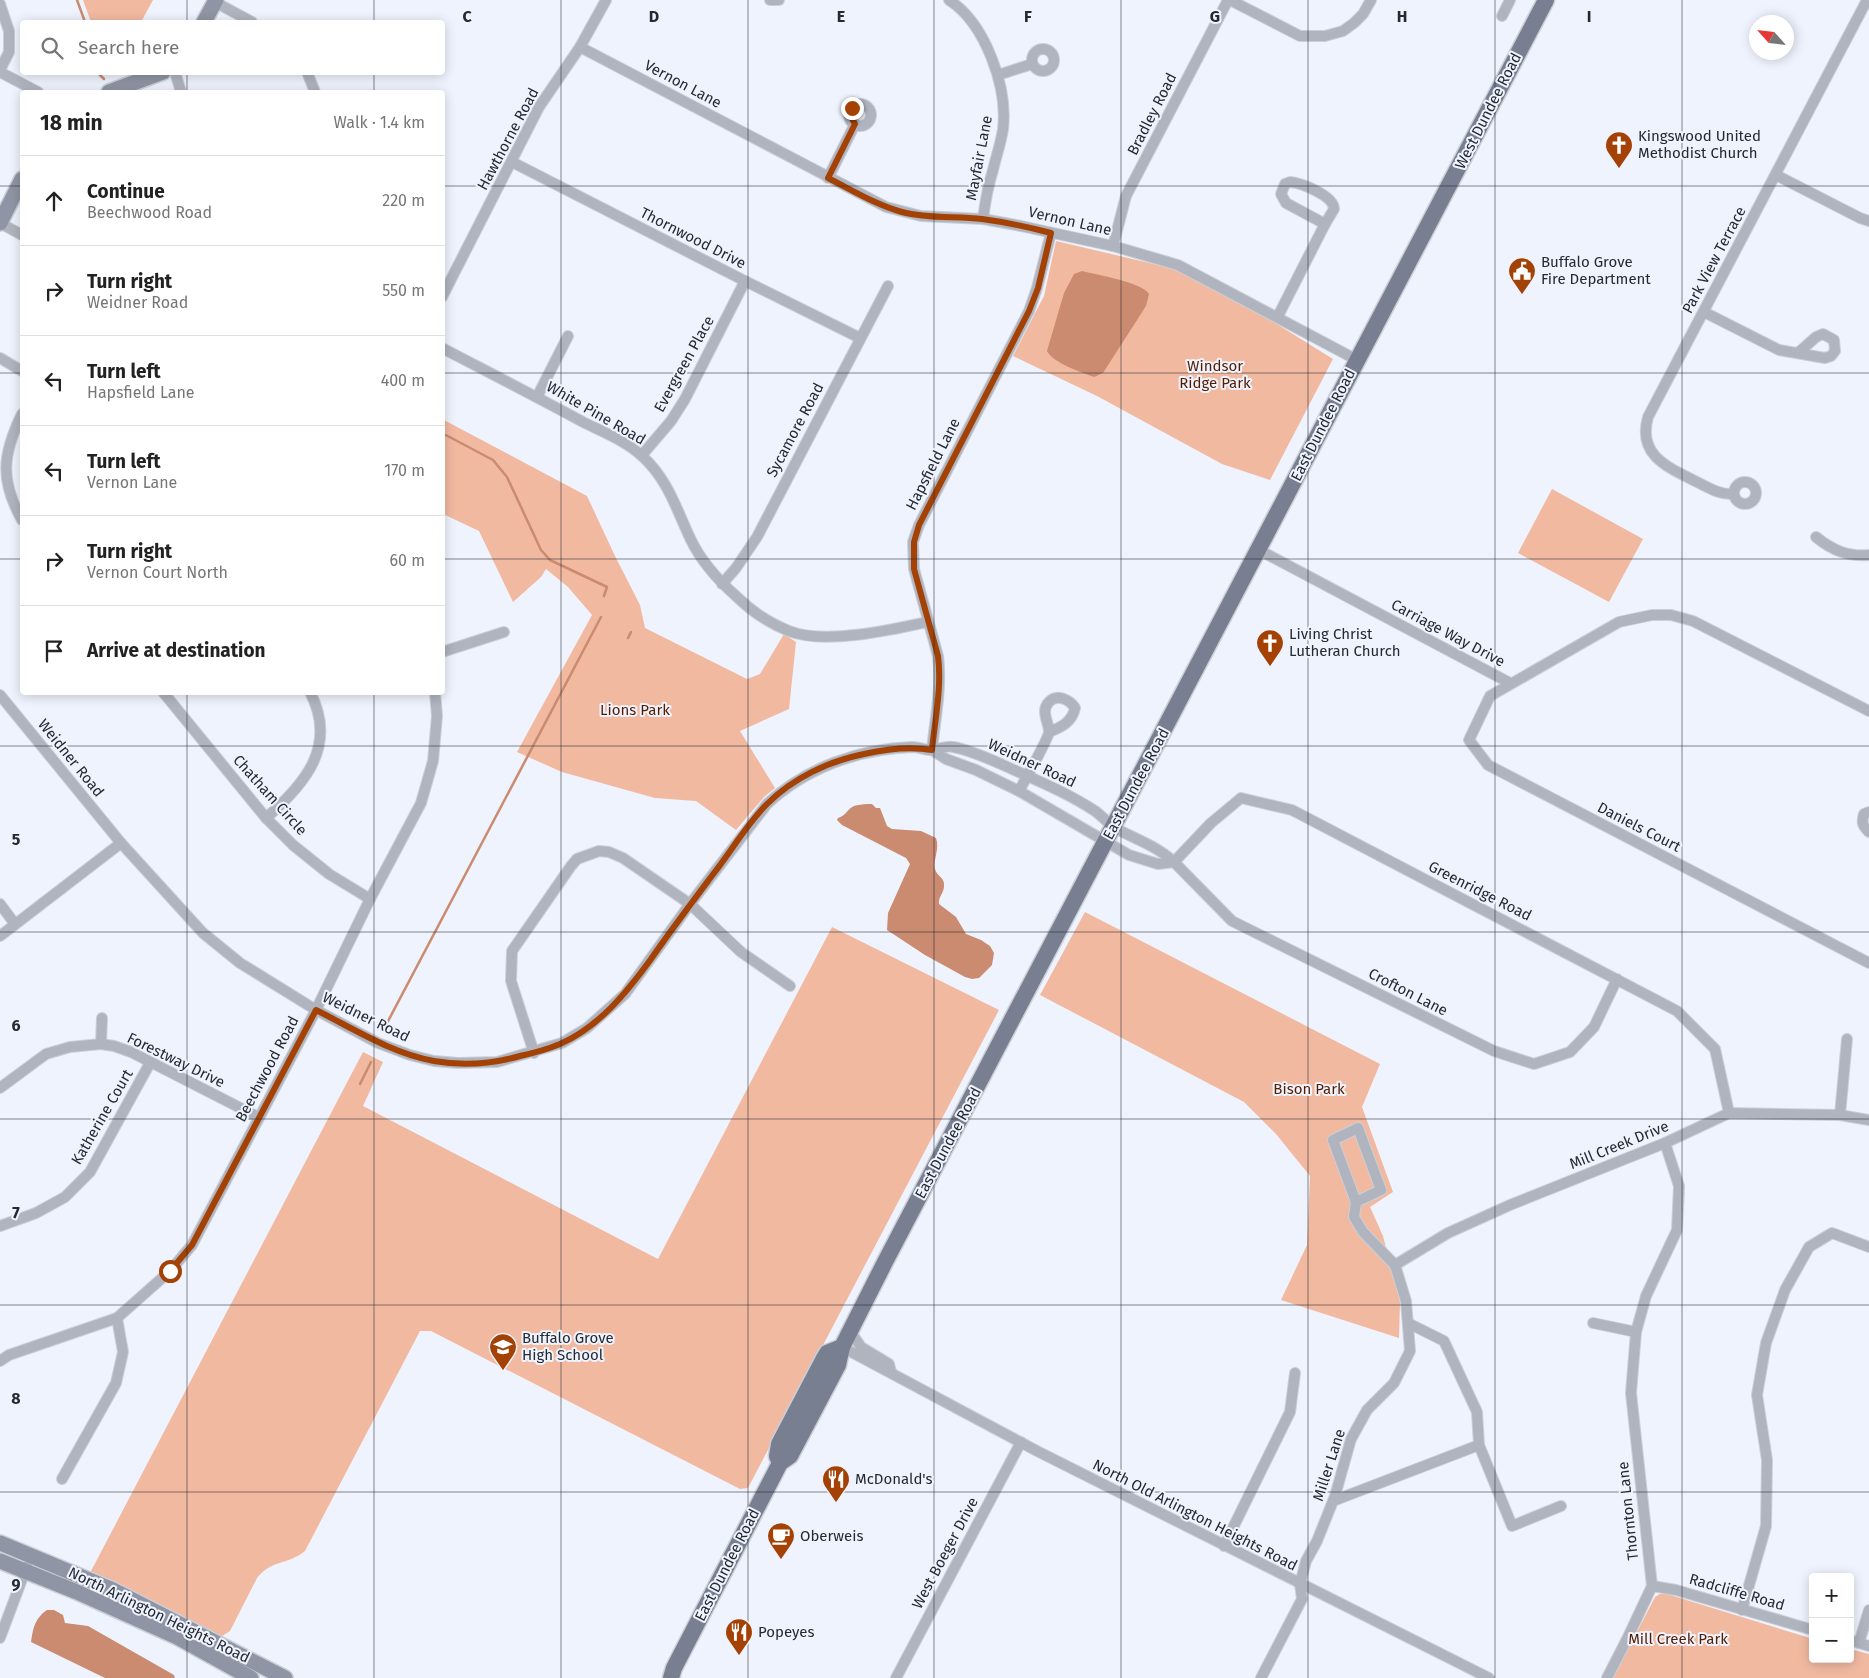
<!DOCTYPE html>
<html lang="en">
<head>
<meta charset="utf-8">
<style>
	:root { --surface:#fff; --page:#f6f6f6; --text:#222; --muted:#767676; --line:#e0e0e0 }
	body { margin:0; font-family:"Fira Sans",sans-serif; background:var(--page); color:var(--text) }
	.controls { position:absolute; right:15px; bottom:15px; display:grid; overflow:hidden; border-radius:5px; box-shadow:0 2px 12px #0003 }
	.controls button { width:45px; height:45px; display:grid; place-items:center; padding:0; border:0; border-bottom:1px solid var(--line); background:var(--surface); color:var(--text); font:25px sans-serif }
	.compass { position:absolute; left:1749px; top:15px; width:45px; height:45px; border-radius:50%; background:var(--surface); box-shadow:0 2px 12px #0003; rotate:297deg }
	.stop { position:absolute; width:15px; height:15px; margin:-11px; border:4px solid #a44105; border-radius:50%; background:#fff }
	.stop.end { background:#a44105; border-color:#fff; box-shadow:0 1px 5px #0008 }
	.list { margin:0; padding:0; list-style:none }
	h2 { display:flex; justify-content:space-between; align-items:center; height:65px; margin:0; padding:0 20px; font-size:21px }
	h2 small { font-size:16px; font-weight:400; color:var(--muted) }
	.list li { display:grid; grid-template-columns:32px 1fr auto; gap:15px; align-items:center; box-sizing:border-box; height:90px; padding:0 20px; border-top:1px solid var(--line) }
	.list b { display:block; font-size:19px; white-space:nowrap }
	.list p { margin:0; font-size:16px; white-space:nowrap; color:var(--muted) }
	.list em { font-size:16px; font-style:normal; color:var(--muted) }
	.icon { flex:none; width:28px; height:28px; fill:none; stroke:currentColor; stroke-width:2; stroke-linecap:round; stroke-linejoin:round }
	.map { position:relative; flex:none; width:1869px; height:1678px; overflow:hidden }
	.search { position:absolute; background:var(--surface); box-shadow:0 2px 12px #0003; left:20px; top:20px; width:425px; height:55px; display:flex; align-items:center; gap:12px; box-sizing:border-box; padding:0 18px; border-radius:5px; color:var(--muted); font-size:19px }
	.panel { position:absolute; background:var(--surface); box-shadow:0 2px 12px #0003; left:20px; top:90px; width:425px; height:605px; border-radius:5px }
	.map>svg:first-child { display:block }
	.green { fill:#f2b9a1 }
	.water { fill:#ca8b70 }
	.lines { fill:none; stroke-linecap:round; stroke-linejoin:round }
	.stream { stroke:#ca8b70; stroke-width:2.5 }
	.street-casing { stroke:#cbcfd8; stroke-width:12 }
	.secondary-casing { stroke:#cbcfd8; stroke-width:18 }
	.primary-casing { stroke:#cbcfd8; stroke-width:19 }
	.street { stroke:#afb4be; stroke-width:10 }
	.secondary { stroke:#8f95a4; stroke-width:15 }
	.primary { stroke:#777f91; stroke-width:16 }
	.route { stroke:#a44105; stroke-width:6 }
	.grid { fill:none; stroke:#252932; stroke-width:1; stroke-opacity:0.55 }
	.labels { text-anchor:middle; stroke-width:4; stroke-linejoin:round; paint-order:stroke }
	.street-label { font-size:15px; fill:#252932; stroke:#eff3fd }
	.poi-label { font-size:15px; fill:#252932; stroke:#eff3fd; text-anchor:start }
	.park-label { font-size:15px; fill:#551c00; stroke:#eff3fd }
	.grid-label { font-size:16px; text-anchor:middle; font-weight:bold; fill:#252932; stroke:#eff3fd; stroke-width:4; stroke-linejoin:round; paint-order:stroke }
</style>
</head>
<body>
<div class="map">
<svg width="1869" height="1678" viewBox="0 0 1869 1678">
	<rect width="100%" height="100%" fill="#eff3fd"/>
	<g class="green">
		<path d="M83 0H153L141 22H91Z"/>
		<path d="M1056 241 1175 269 1253 309 1333 359 1270 480 1222 464 1097 396 1013 356 1044 296Z"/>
		<path d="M442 419 587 496 615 556 640 605 645 628 747 679 760 674 784 634 796 642 789 709 740 731 775 788 764 797 736 830 696 801 655 798 562 772 517 752 592 615 568 587 546 569 541 577 513 602 479 531 443 514Z"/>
		<path d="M1552 489 1643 539 1609 602 1518 553Z"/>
		<path d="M1085 912 1380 1064 1362 1107 1393 1192 1370 1207 1383 1236 1400 1302 1399 1338 1281 1300 1307 1245 1310 1176 1276 1134 1244 1102 1040 995Z"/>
		<path d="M832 927 999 1010 748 1488 740 1489 431 1331H420L305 1551C288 1565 272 1559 257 1578L230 1631 219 1638 90 1573 363 1052 383 1062 363 1106 658 1259Z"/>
		<path d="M1660 1594H1667L1813 1639V1659H1850V1649L1869 1654V1678H1613L1655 1597Z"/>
	</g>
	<g class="water">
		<path d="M1082 271C1097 275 1142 282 1149 294L1146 306 1103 373 1094 377C1081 372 1053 363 1047 351L1064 293 1074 274Z"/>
		<path d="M867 804H872L876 808H880L887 826 892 829 921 831 936 838C940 849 933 859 935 869 937 877 945 877 944 886 944 893 938 897 939 904L956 917 966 934 981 940 990 946 994 953 992 965 979 978 972 979 965 977 925 955 887 930 888 913 910 864 906 858 842 825 837 820 838 818C847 815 847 809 854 806 858 805 863 804 867 804Z"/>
		<path d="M47 1610H54L63 1615 65 1623 88 1626 174 1675 175 1678H105L31 1642C33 1628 35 1618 47 1610Z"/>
	</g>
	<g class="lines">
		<g class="stream">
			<path d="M77 0 85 22"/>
			<path d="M97 72 104 79"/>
			<path d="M442 433 493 460 507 477 541 550 550 560 607 587 604 596"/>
			<path d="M628 638 631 632"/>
			<path d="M386 1025 601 617"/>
			<path d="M360 1084 371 1062"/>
		</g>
		<g class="street-casing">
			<g id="street">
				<path d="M770 0H779"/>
				<path d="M949 0C985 23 1008 87 1003 129 1001 143 996 157 993 170 988 186 985 203 983 219"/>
				<path d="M1230 0 1300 36H1325L1343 31 1354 23 1363 14 1371 0"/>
				<path d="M215 2 252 22"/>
				<path d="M0 4 9 31V52L0 70"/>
				<path d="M1502 16 1510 0"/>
				<path d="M580 47 886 207 921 216 983 219 1021 226 1113 246 1178 265 1357 360"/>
				<circle cx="1043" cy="60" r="11"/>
				<path d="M0 72 38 92"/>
				<path d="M175 72 181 92"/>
				<path d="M307 72 315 92"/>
				<path d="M998 75 1032 64"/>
				<circle cx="860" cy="115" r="11"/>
				<path d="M512 162 745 281 860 338"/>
				<path d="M1776 175 1860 218 1869 221"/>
				<path d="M828 178 855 124"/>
				<path d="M1290 182C1302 183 1334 196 1334 209L1325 224 1286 203 1281 194 1285 184Z"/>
				<path d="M0 223 22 235"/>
				<path d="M1113 246 1126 196 1228 0"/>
				<path d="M442 297 539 107 580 47 606 0"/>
				<path d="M1704 312 1779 350 1825 358 1831 356 1835 351 1834 340 1823 334 1816 337 1798 353"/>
				<path d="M1278 316 1325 224"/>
				<path d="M442 348C490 373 537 397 583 422 603 432 626 441 642 456 668 479 677 511 691 540 702 563 718 580 736 596 751 611 769 623 789 631 824 645 891 630 927 622"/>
				<path d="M0 358 22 371"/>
				<path d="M537 397 568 336"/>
				<path d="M22 414C2 455 0 481 22 520"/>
				<path d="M642 455 671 421 685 399 745 281"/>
				<circle cx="1745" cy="493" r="11"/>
				<path d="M1734 494C1720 495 1709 488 1697 482 1668 467 1637 456 1648 417L1867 0"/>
				<path d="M1816 537C1832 550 1848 557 1869 555"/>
				<path d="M1259 550 1510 683"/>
				<path d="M722 584 736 568 757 537 888 286"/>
				<path d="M442 652 504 632"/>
				<path d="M163 692 266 818 293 845 329 874 370 899"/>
				<path d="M0 695 121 843 203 933 240 963 316 1010 378 1043 410 1055 434 1061 458 1063 497 1062 562 1043 587 1028 625 994 690 904 767 804C807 767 859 749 912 747 919 747 925 750 931 750 938 750 946 745 953 747 970 750 987 758 1003 765 1034 779 1066 792 1095 811 1102 816 1108 823 1115 828 1135 839 1157 846 1174 862L1158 864 1129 855 1019 791 976 770 946 759 932 750"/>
				<path d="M1869 711 1693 621 1671 615H1652L1619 622 1490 696 1469 740 1488 765 1869 963"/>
				<path d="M932 750C935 719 942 687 938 656L914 569 913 542 919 525 1029 311 1037 288 1051 233"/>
				<path d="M1019 791C1024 782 1048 739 1049 732 1049 722 1040 711 1049 702 1057 693 1070 700 1075 708 1072 722 1062 727 1049 732"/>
				<path d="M1869 812 1864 814C1861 823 1863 826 1869 832"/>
				<path d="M266 818C305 784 338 746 310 692"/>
				<path d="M0 904 15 924"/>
				<path d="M0 936 121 843"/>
				<path d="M1617 979 1594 1027 1570 1052 1534 1064 1494 1051 1232 921 1174 862 1211 823 1241 798 1292 810 1677 1011 1715 1049 1729 1113"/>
				<path d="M101 1044 102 1018"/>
				<path d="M534 1053 511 981 512 951 571 866 577 859 599 851 609 852 623 858 690 904 741 952 790 986"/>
				<path d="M0 1088 46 1054 70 1047 101 1044 114 1046 131 1052 258 1117"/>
				<path d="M1840 1115 1847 1039"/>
				<path d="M0 1226 36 1213 65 1197 90 1172 150 1063"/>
				<path d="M1395 1265 1448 1233 1510 1205 1665 1143 1729 1113 1840 1115 1869 1120"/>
				<path d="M1408 1323 1444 1341 1477 1412 1479 1445 1512 1526 1561 1506"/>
				<path d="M1593 1323 1636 1332"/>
				<path d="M850 1331 861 1347 889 1364 891 1372"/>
				<path d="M842 1347 1037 1451 1489 1678"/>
				<path d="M0 1361 9 1355 117 1318 170 1271 192 1245 316 1010 370 899 421 803 433 761 437 716 435 692"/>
				<path d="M62 1479 116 1383 123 1352 117 1318"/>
				<path d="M1333 1501 1479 1445"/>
				<path d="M1224 1546 1290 1412 1295 1373"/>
				<path d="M1652 1586 1676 1590 1813 1630"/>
				<path d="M1742 1610 1766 1526 1767 1460 1757 1395 1766 1343 1785 1290 1809 1247 1832 1233 1869 1247"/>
				<path d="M0 1638 27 1566"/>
				<path d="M1850 1640 1869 1646"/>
				<path d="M1859 1643 1869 1610"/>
				<path d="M896 1678 1021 1442"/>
				<path d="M1261 1678 1302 1599 1300 1584 1306 1561 1317 1541 1335 1496 1351 1439 1367 1410 1394 1383 1410 1351 1406 1301 1395 1265 1363 1232 1354 1217 1356 1202 1333 1140 1358 1128 1381 1190 1356 1202"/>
				<path d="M1607 1678 1628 1637 1652 1586 1631 1393 1636 1332 1646 1296 1677 1230 1679 1186 1665 1143"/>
			</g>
		</g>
		<g class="secondary-casing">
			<g id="secondary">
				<path d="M204 22 216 0"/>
				<path d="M109 92 163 72"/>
				<path d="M0 223 22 179"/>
				<path d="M0 1543 113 1590 285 1678"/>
				<path d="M0 1561 77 1592 177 1637 251 1678"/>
			</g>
		</g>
		<g class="primary-casing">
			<g id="primary">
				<path d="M780 1463 777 1456 779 1444 824 1358 827 1353 842 1347"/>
				<path d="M671 1678 674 1668 780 1463 790 1456 838 1365 842 1347 885 1262 1546 0"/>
			</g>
		</g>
		<use href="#street" class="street"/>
		<use href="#secondary" class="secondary"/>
		<use href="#primary" class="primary"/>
	</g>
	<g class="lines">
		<path class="route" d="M170 1271 192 1245 316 1010C354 1029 391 1053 434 1061 463 1066 492 1064 520 1056 534 1053 548 1049 560 1044 599 1027 627 992 651 959 671 930 693 901 714 873 732 850 747 824 767 804 793 778 829 761 864 754 886 749 909 746 932 750 935 719 942 687 938 656L914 569V542L919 525 1029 311 1038 288 1051 233C1028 227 1005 222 982 219 956 216 928 219 902 212 876 205 852 190 828 178L855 124 850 115 852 108"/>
	</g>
	<path class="grid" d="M187 0V22M374 0V22M561 0V1678M748 0V1678M934 0V1678M1121 0V1678M1308 0V1678M1495 0V1678M1682 0V1678M187 72V92M374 72V92M0 186H22M442 186H1869M0 373H22M442 373H1869M0 559H22M442 559H1869M187 692V1678M374 692V1678M0 746H1869M0 932H1869M0 1119H1869M0 1305H1869M0 1492H1869"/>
	<defs>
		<g id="church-pin" transform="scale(1.4375)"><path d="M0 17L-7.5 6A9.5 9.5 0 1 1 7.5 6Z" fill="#a44105" stroke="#eff3fd"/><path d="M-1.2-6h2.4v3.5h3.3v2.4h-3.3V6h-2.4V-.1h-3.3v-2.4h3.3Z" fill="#fff"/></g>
		<g id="civic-pin" transform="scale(1.4375)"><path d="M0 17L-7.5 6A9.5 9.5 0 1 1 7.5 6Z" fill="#a44105" stroke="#eff3fd"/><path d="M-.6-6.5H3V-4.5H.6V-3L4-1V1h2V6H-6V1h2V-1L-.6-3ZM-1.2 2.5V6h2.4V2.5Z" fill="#fff"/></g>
		<g id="school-pin" transform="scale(1.4375)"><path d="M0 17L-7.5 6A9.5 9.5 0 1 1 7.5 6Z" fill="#a44105" stroke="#eff3fd"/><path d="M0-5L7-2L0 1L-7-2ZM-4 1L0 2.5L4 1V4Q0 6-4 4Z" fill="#fff"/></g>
		<g id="restaurant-pin" transform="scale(1.4375)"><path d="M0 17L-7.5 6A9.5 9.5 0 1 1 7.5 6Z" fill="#a44105" stroke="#eff3fd"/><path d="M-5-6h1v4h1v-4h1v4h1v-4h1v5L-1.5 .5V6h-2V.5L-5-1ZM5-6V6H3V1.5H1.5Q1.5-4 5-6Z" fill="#fff"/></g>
		<g id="cafe-pin" transform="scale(1.4375)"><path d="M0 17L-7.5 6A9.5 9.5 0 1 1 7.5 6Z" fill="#a44105" stroke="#eff3fd"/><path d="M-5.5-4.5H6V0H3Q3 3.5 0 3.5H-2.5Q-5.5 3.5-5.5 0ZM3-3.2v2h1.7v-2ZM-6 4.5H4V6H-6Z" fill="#fff"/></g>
	</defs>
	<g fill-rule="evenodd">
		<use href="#church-pin" x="1619" y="145"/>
		<use href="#civic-pin" x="1522" y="271"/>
		<use href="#church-pin" x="1270" y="643"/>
		<use href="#school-pin" x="503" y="1347"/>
		<use href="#restaurant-pin" x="836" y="1479"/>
		<use href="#cafe-pin" x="781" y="1536"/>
		<use href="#restaurant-pin" x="739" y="1632"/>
	</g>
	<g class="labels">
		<g class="street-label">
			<text transform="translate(683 84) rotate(28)" y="5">Vernon Lane</text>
			<text transform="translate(1488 111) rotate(-63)" y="5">West Dundee Road</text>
			<text transform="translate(1152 114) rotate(-63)" y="5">Bradley Road</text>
			<text transform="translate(508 139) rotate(-62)" y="5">Hawthorne Road</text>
			<text transform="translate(979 158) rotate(-79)" y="5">Mayfair Lane</text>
			<text transform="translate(1070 221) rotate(13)" y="5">Vernon Lane</text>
			<text transform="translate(693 238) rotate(27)" y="5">Thornwood Drive</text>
			<text transform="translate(1714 260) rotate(-62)" y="5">Park View Terrace</text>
			<text transform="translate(684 364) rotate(-61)" y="5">Evergreen Place</text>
			<text transform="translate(596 413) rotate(30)" y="5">White Pine Road</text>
			<text transform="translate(1323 425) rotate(-63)" y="5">East Dundee Road</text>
			<text transform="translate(795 430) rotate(-62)" y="5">Sycamore Road</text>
			<text transform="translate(933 464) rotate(-63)" y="5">Hapsfield Lane</text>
			<text transform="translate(1448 633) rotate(28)" y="5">Carriage Way Drive</text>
			<text transform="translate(71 758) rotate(51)" y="5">Weidner Road</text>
			<text transform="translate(1032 763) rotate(25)" y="5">Weidner Road</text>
			<text transform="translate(1136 784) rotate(-62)" y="5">East Dundee Road</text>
			<text transform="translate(270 795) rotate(48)" y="5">Chatham Circle</text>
			<text transform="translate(1639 827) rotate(27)" y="5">Daniels Court</text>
			<text transform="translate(1480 891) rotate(27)" y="5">Greenridge Road</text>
			<text transform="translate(1408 992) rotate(27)" y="5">Crofton Lane</text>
			<text transform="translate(366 1017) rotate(26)" y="5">Weidner Road</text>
			<text transform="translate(176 1060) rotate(26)" y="5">Forestway Drive</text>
			<text transform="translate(267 1069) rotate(-62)" y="5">Beechwood Road</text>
			<text transform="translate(102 1117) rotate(-60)" y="5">Katherine Court</text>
			<text transform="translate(948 1143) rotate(-62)" y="5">East Dundee Road</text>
			<text transform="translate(1619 1145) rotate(-22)" y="5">Mill Creek Drive</text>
			<text transform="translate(1329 1465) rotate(-72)" y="5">Miller Lane</text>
			<text transform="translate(1628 1511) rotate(-96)" y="5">Thornton Lane</text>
			<text transform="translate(1195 1515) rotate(27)" y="5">North Old Arlington Heights Road</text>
			<text transform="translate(945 1553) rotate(-62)" y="5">West Boeger Drive</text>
			<text transform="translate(727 1565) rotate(-63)" y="5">East Dundee Road</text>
			<text transform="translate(1737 1592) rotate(16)" y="5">Radcliffe Road</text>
			<text transform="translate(159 1615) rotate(26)" y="5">North Arlington Heights Road</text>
		</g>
		<g class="poi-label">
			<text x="1638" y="141">Kingswood United<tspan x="1638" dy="17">Methodist Church</tspan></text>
			<text x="1541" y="267">Buffalo Grove<tspan x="1541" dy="17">Fire Department</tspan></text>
			<text x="1289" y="639">Living Christ<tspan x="1289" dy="17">Lutheran Church</tspan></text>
			<text x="522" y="1343">Buffalo Grove<tspan x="522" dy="17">High School</tspan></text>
			<text x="855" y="1484">McDonald's</text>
			<text x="800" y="1541">Oberweis</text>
			<text x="758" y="1637">Popeyes</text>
		</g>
		<g class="park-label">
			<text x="1215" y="371">Windsor<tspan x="1215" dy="17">Ridge Park</tspan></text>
			<text x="635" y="715">Lions Park</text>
			<text x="1309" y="1094">Bison Park</text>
			<text x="1678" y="1644">Mill Creek Park</text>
		</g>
	</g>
	<g class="grid-label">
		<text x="467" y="22">C</text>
		<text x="654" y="22">D</text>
		<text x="841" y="22">E</text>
		<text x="1028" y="22">F</text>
		<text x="1215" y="22">G</text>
		<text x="1402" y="22">H</text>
		<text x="1589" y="22">I</text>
		<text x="16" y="845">5</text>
		<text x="16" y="1031">6</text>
		<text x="16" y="1218">7</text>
		<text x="16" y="1404">8</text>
		<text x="16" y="1590">9</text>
	</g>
</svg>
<div class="controls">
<button>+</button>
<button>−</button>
</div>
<svg class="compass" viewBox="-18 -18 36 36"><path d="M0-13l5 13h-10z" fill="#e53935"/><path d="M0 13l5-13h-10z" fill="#767676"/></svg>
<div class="stop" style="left:170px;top:1271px"></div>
<div class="stop end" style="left:852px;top:108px"></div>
<div class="search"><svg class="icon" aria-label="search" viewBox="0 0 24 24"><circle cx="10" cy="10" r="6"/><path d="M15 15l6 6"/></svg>Search here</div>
<section class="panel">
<h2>18 min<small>Walk · 1.4 km</small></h2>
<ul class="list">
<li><svg class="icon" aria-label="ahead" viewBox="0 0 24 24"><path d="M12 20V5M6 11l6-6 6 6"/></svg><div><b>Continue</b><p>Beechwood Road</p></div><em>220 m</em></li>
<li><svg class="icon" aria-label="right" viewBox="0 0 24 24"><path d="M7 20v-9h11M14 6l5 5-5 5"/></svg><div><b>Turn right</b><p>Weidner Road</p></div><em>550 m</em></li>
<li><svg class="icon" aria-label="left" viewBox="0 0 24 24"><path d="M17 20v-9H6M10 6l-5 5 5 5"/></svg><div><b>Turn left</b><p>Hapsfield Lane</p></div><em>400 m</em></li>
<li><svg class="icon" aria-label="left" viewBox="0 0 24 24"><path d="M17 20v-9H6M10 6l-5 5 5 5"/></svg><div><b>Turn left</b><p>Vernon Lane</p></div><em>170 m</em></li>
<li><svg class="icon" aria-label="right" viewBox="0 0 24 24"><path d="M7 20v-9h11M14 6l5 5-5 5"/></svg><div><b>Turn right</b><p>Vernon Court North</p></div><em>60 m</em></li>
<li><svg class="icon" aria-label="arrive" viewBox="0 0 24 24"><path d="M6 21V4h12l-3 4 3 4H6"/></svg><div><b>Arrive at destination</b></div></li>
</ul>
</section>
</div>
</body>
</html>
